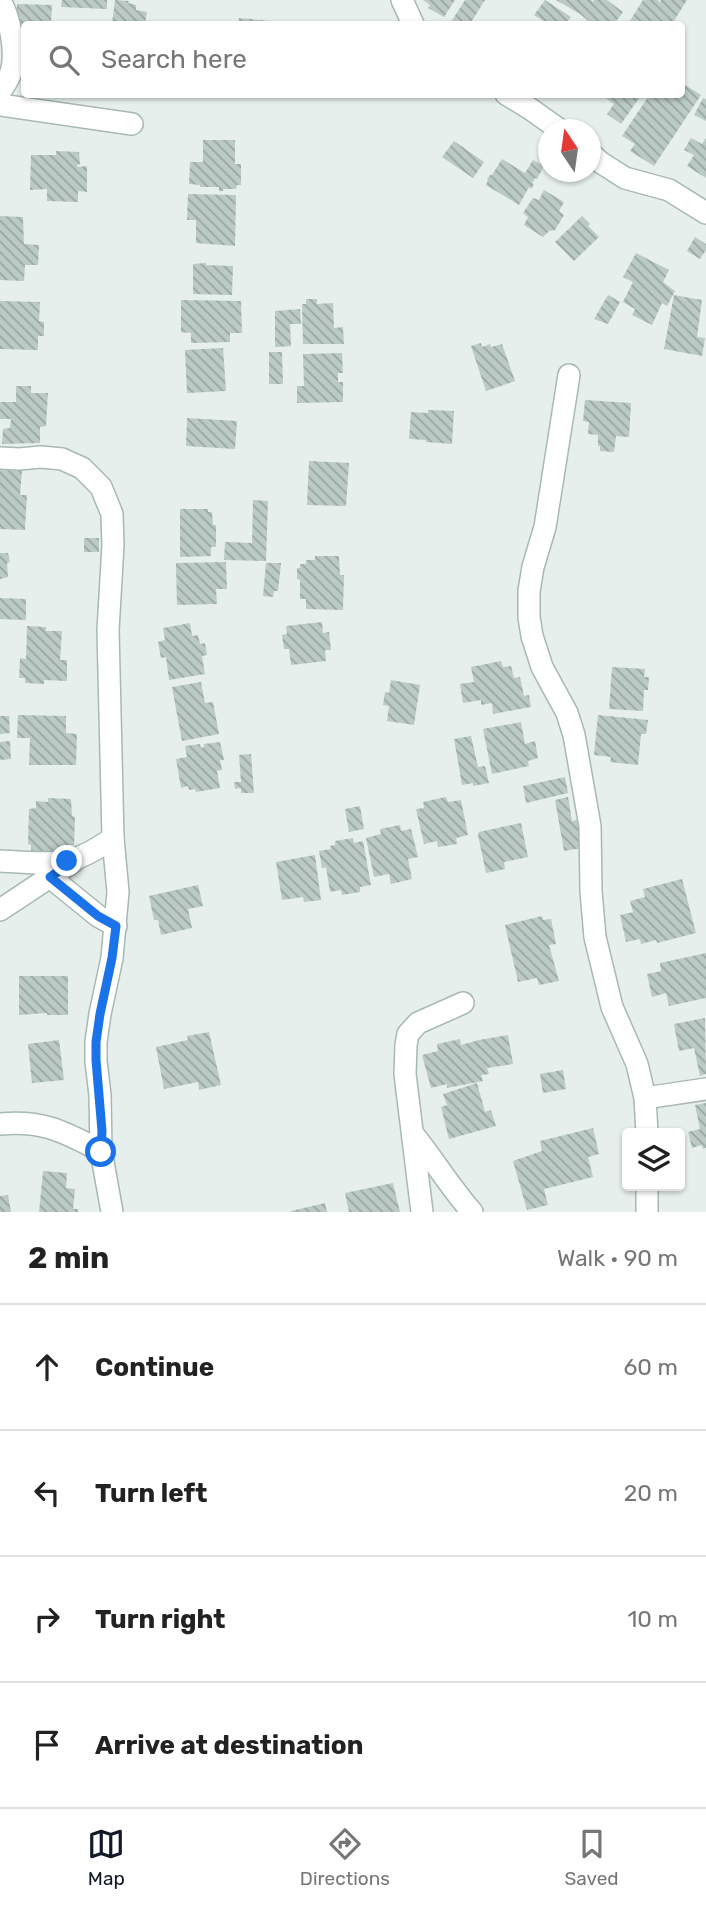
<!DOCTYPE html>
<html lang="en">
<head>
<meta charset="utf-8">
<style>
	:root { --surface:#fff; --page:#f2f2f2; --text:#222; --muted:#767676; --line:#e0e0e0; --accent:#111827 }
	body { margin:0; font-family:Rubik,sans-serif; background:var(--page); color:var(--text) }
	.controls { position:absolute; right:21px; bottom:21px; display:grid; overflow:hidden; border-radius:7px; box-shadow:0 2px 5px #0004 }
	.controls button { width:63px; height:63px; display:grid; place-items:center; padding:0; border:0; border-bottom:2px solid var(--line); background:var(--surface); color:var(--text); font:35px sans-serif }
	.compass { position:absolute; left:538px; top:119px; width:63px; height:63px; border-radius:50%; background:var(--surface); box-shadow:0 2px 5px #0004; rotate:347deg }
	.stop { position:absolute; width:21px; height:21px; margin:-16px; border:5px solid #1a73e8; border-radius:50%; background:#fff }
	.stop.end { background:#1a73e8; border-color:#fff; box-shadow:0 2px 7px #0008 }
	.list { margin:0; padding:0; list-style:none }
	h2 { display:flex; justify-content:space-between; align-items:center; height:91px; margin:0; padding:0 28px; font-size:30px }
	h2 small { font-size:23px; font-weight:400; color:var(--muted) }
	.list li { display:grid; grid-template-columns:46px 1fr auto; gap:21px; align-items:center; box-sizing:border-box; height:126px; padding:0 28px; border-top:2px solid var(--line) }
	.list b { display:block; font-size:26px; white-space:nowrap }
	.list em { font-size:23px; font-style:normal; color:var(--muted) }
	.icon { flex:none; width:38px; height:38px; fill:none; stroke:currentColor; stroke-width:2; stroke-linecap:round; stroke-linejoin:round }
	.map { position:relative; flex:none; width:706px; height:1212px; overflow:hidden }
	.search { position:absolute; background:var(--surface); box-shadow:0 2px 5px #0004; left:21px; right:21px; top:21px; height:77px; display:flex; align-items:center; gap:18px; box-sizing:border-box; padding:0 24px; border-radius:7px; color:var(--muted); font-size:26px }
	.sheet { height:595px; background:var(--surface) }
	nav { display:flex; justify-content:space-around; align-items:center; box-sizing:border-box; height:98px; border-top:2px solid var(--line); background:var(--surface); font-size:19px; color:var(--muted) }
	nav a { display:grid; justify-items:center; gap:4px }
	nav .on { color:var(--accent) }
	.map>svg:first-child { display:block }
	.building { fill:url(#building-back-hatch) }
	.lines { fill:none; stroke-linecap:round; stroke-linejoin:round }
	.minor-casing { stroke:#a8b8b2; stroke-width:24 }
	.minor { stroke:#fff; stroke-width:21 }
	.route { stroke:#1a73e8; stroke-width:9 }
</style>
</head>
<body>
<div class="map">
<svg width="706" height="1212" viewBox="0 0 706 1212">
	<defs>
		<pattern id="building-back-hatch" width="6" height="6" patternUnits="userSpaceOnUse" patternTransform="scale(1.75)"><rect width="6" height="6" fill="#bbcac4"/><path d="M-1 5l2 2M0 0l6 6M5-1l2 2" fill="none" stroke="#98a6a0"/></pattern>
	</defs>
	<rect width="100%" height="100%" fill="#e6efeb"/>
	<g class="building">
		<path d="M62 0H107V9L61 7Z"/>
		<path d="M115 0 129 1 128 3 136 5V10L147 12 145 24H112Z"/>
		<path d="M423 0H455L444 17 428 8 430 5Z"/>
		<path d="M465 0H485L470 24H455L451 22Z"/>
		<path d="M545 0 571 17 565 24H548L534 15Z"/>
		<path d="M556 0H591L593 2 594 0H607L623 12 614 24H592L580 14Z"/>
		<path d="M643 0H658L659 3 661 0H687L672 24H628Z"/>
		<path d="M17 4 52 5 51 24H24V56L16 55Z"/>
		<path d="M239 18 271 21 270 24H239Z"/>
		<path d="M682 83 701 95 654 166 630 151 635 144 622 136 650 94H682Z"/>
		<path d="M600 94H642L621 124 607 114 614 104Z"/>
		<path d="M703 98 706 99V121L694 115Z"/>
		<path d="M691 138 702 144 706 138V178L687 166 694 155 684 150Z"/>
		<path d="M203 140H235V164H241V185H237L236 189H223V191H219V187H200V185L189 184 190 162H203Z"/>
		<path d="M454 141 484 162 473 178 442 157Z"/>
		<path d="M56 151 79 152 80 164 77 165 78 167 87 166V192L78 191V202L47 201V189L30 190 31 155H56Z"/>
		<path d="M502 159 525 173 533 160 544 166 537 179 535 178 532 183 534 184 531 189 529 187 519 205 486 185 488 180 487 179 490 175H492Z"/>
		<path d="M544 190 564 202 559 211 564 215 555 230 549 231 543 237 524 225 528 217 523 213 533 198 539 200Z"/>
		<path d="M188 194 236 195 235 246 196 243V220H187Z"/>
		<path d="M0 216 23 217 24 244 39 245 38 265H25L24 281 0 280Z"/>
		<path d="M582 216 590 224 588 226 599 237 574 261 555 242Z"/>
		<path d="M695 237 706 244V250L700 259 687 251Z"/>
		<path d="M636 253 669 270 663 282 675 291 667 306 662 303 652 325 632 315 635 309 623 302 633 282 623 277Z"/>
		<path d="M206 263V265L233 266 232 295 193 294V264Z"/>
		<path d="M608 295 620 302 608 324 594 319Z"/>
		<path d="M674 295 702 300 697 337 705 338 702 356 664 349Z"/>
		<path d="M306 299H317V304L333 303 334 328 343 327 344 344H303L302 304H306Z"/>
		<path d="M181 300 241 301 242 333H230V342L191 343V333L181 332Z"/>
		<path d="M0 301 40 302 39 321 44 322V336H38V350L0 349Z"/>
		<path d="M300 309 301 324H290L291 346 275 347V311Z"/>
		<path d="M481 343 482 347 490 344 491 347 502 344 515 381 486 391 471 346Z"/>
		<path d="M223 348 226 391 187 393 185 350Z"/>
		<path d="M269 352H282L283 384H269Z"/>
		<path d="M342 353 343 373H338V382H343V402L297 403V386H304L303 354Z"/>
		<path d="M16 386H31V393H48L46 426 40 427V443L2 444 3 429 10 428 11 419H0V402H16Z"/>
		<path d="M585 400 631 403 629 437 616 436 614 452 600 451V446H598V435L588 434 589 422 583 421Z"/>
		<path d="M428 410 454 411 452 444 426 442V440L409 439 411 412 428 413Z"/>
		<path d="M187 418 237 421 235 449 186 446Z"/>
		<path d="M309 461 349 463 346 506 307 505Z"/>
		<path d="M0 470 22 471 20 495H27L25 530 0 529Z"/>
		<path d="M253 500 268 501 266 561 224 560 225 542 252 543Z"/>
		<path d="M180 509H208V512H212L213 525H216V547H211V556L180 557Z"/>
		<rect x="84" y="538" width="15" height="14"/>
		<path d="M0 553H8L10 562 7 563 8 577 0 579Z"/>
		<path d="M315 556H339L340 575H344L343 610 306 609V599H300V580L297 579V568H300V564H306V560H315Z"/>
		<path d="M226 562 227 589H216L217 604 177 605 176 563Z"/>
		<path d="M266 563H281L278 591H274L273 597 263 596Z"/>
		<path d="M0 598 26 599V620L0 619Z"/>
		<path d="M322 622 323 633 329 632 331 650H325L326 661 291 665 289 649H284L282 635 287 634 286 626Z"/>
		<path d="M190 623 192 636 198 635 200 644 205 643 207 655 202 656 205 674 169 680 166 657 161 658 158 642 165 640 163 628Z"/>
		<path d="M27 626 46 627V631H62L60 660H67V681L44 680V684L25 683V678H19L20 658 26 659Z"/>
		<path d="M501 661 503 667 511 666 514 678 520 677 524 696 529 695 531 707 493 714 492 703 481 705V700L463 703 460 684 474 682 471 667Z"/>
		<path d="M612 667 645 669 644 677H649L648 690H644L643 711 609 709Z"/>
		<path d="M391 680 420 685 414 725 387 721 389 706 383 705 385 692 389 693Z"/>
		<path d="M201 682 205 703 213 702 219 734 182 741 172 687Z"/>
		<path d="M18 715 66 716V733L77 734 76 765H29L30 738H17Z"/>
		<path d="M598 715 648 720 646 734H641L638 765 610 762 611 757 594 755Z"/>
		<path d="M0 716H9L10 733 0 734Z"/>
		<path d="M521 722 525 744 535 741 538 758 528 761 529 766 492 774 483 729Z"/>
		<path d="M471 736 478 767 485 766 489 783 473 786V783L462 785 454 739Z"/>
		<path d="M10 741 11 759 0 760V742Z"/>
		<path d="M220 742 224 760H220L222 770 217 771 220 788 196 792 195 789 189 790 188 786 181 788 176 759 187 757 185 746 200 744 201 748 204 747V744Z"/>
		<path d="M251 754 254 793H241V788L235 789 234 782H241L239 755Z"/>
		<path d="M565 777 568 793 526 803 523 786Z"/>
		<path d="M446 797 448 802 461 800 468 835 456 838 457 844 438 847 437 841 424 844 416 809 424 808 423 802Z"/>
		<path d="M568 797 572 821 577 820 582 848 564 851 555 800Z"/>
		<path d="M48 798 71 799 72 816 75 817 74 845H65V856L31 855V845L28 844 29 809 36 808V801L48 802Z"/>
		<path d="M360 806 364 829 349 832 345 809Z"/>
		<path d="M521 823 528 857 504 862 505 869 486 873 478 835 479 832Z"/>
		<path d="M400 825 401 831 411 829 418 857 408 859 412 879 391 884 389 874 374 877 366 838 381 834 380 829Z"/>
		<path d="M353 838 354 843 363 841 371 885 360 887V892L342 895 341 890 330 892 326 867 322 868 319 851 331 849 330 846 335 845V841Z"/>
		<path d="M315 855 321 900 304 902 303 897 282 900 276 862Z"/>
		<path d="M682 879 696 933 657 943 656 940 641 944 640 939 626 942 620 915 633 912 630 901 645 897 643 889Z"/>
		<path d="M198 885 203 906 188 909 192 928 161 935 158 920H154L149 896Z"/>
		<path d="M542 916 543 920 551 919 556 944 549 945 559 981 539 985 537 978 518 982 505 925Z"/>
		<path d="M706 953V998L669 1006 666 993 652 997 647 974 661 971 660 963Z"/>
		<path d="M19 976H68V1015H47V1013L19 1015Z"/>
		<path d="M705 1018 706 1074 700 1076 694 1048 679 1051 674 1024Z"/>
		<path d="M209 1032 221 1085 199 1090 198 1082 164 1089 156 1047 188 1040 187 1036Z"/>
		<path d="M508 1035 513 1064 487 1068 489 1074 481 1075 483 1081 447 1088V1084L431 1088 422 1055 438 1051 437 1044 460 1039 461 1045 479 1040Z"/>
		<path d="M59 1040 64 1080 32 1083 28 1044Z"/>
		<path d="M563 1070 566 1089 543 1093 540 1074Z"/>
		<path d="M477 1083 485 1112 491 1110 496 1126 449 1139 441 1107 447 1105 443 1094Z"/>
		<path d="M706 1103V1148L703 1149 702 1145 692 1148 688 1132 700 1129 695 1105Z"/>
		<path d="M593 1128 599 1154 588 1157 593 1177 544 1189 548 1205 527 1210 513 1161 542 1151 540 1141Z"/>
		<path d="M43 1171 67 1173 66 1188 75 1189 73 1209H78V1212H39Z"/>
		<path d="M393 1183 400 1212H349L345 1193Z"/>
		<path d="M8 1195 11 1212H0V1196Z"/>
		<path d="M325 1203 327 1212H291V1211Z"/>
	</g>
	<g class="lines">
		<g class="minor-casing">
			<g id="minor">
				<path d="M402 0 413 24"/>
				<path d="M0 1C10 17 17 54 11 72 9 79 4 86 0 92"/>
				<path d="M506 94 529 108 560 130"/>
				<path d="M0 105 132 124"/>
				<path d="M590 153 600 162 625 178 669 190 706 213"/>
				<path d="M569 375 545 527 533 567 529 591V617L532 636 542 667 567 713 574 735 590 826 591 891 595 937 612 1007 637 1064 645 1098 647 1133"/>
				<path d="M0 458 19 459 41 457 62 459 82 468 101 487 112 514 113 545 108 630 113 838 118 892 112 958 100 1014 96 1042V1061L100 1095 101 1151 112 1212"/>
				<path d="M0 861C22 862 47 865 68 861 84 857 100 847 113 838"/>
				<path d="M50 877 98 916 116 926"/>
				<path d="M0 910 74 861"/>
				<path d="M645 1098 706 1089"/>
				<path d="M0 1124C44 1120 64 1132 101 1151"/>
				<path d="M413 1134C434 1160 450 1187 472 1212"/>
				<path d="M647 1186V1212"/>
				<path d="M422 1212 405 1074 406 1045 408 1034 418 1023 463 1003"/>
			</g>
		</g>
		<use href="#minor" class="minor"/>
	</g>
	<g class="lines">
		<path class="route" d="M67 861 77 859 50 877 98 916 116 926 112 958 100 1014 96 1042V1060L102 1131 101 1152"/>
	</g>
</svg>
<div class="controls">
<button><svg class="icon" aria-label="layers" viewBox="0 0 24 24"><path d="M12 4l9 5-9 5-9-5zM3 14l9 5 9-5"/></svg></button>
</div>
<svg class="compass" viewBox="-18 -18 36 36"><path d="M0-13l5 13h-10z" fill="#e53935"/><path d="M0 13l5-13h-10z" fill="#767676"/></svg>
<div class="stop" style="left:101px;top:1152px"></div>
<div class="stop end" style="left:67px;top:861px"></div>
<div class="search"><svg class="icon" aria-label="search" viewBox="0 0 24 24"><circle cx="10" cy="10" r="6"/><path d="M15 15l6 6"/></svg>Search here</div>
</div>
<section class="sheet">
<h2>2 min<small>Walk · 90 m</small></h2>
<ul class="list">
<li><svg class="icon" aria-label="ahead" viewBox="0 0 24 24"><path d="M12 20V5M6 11l6-6 6 6"/></svg><div><b>Continue</b></div><em>60 m</em></li>
<li><svg class="icon" aria-label="left" viewBox="0 0 24 24"><path d="M17 20v-9H6M10 6l-5 5 5 5"/></svg><div><b>Turn left</b></div><em>20 m</em></li>
<li><svg class="icon" aria-label="right" viewBox="0 0 24 24"><path d="M7 20v-9h11M14 6l5 5-5 5"/></svg><div><b>Turn right</b></div><em>10 m</em></li>
<li><svg class="icon" aria-label="arrive" viewBox="0 0 24 24"><path d="M6 21V4h12l-3 4 3 4H6"/></svg><div><b>Arrive at destination</b></div></li>
</ul>
</section>
<nav>
<a class="on"><svg class="icon" aria-label="map" viewBox="0 0 24 24"><path d="M3 6l6-2 6 2 6-2v14l-6 2-6-2-6 2zM9 4v14M15 6v14"/></svg>Map</a>
<a><svg class="icon" aria-label="directions" viewBox="0 0 24 24"><path d="M12 3l9 9-9 9-9-9zM9 14v-3h6M13 9l2 2-2 2"/></svg>Directions</a>
<a><svg class="icon" aria-label="saved" viewBox="0 0 24 24"><path d="M7 4h10v16l-5-4-5 4z"/></svg>Saved</a>
</nav>
</body>
</html>
